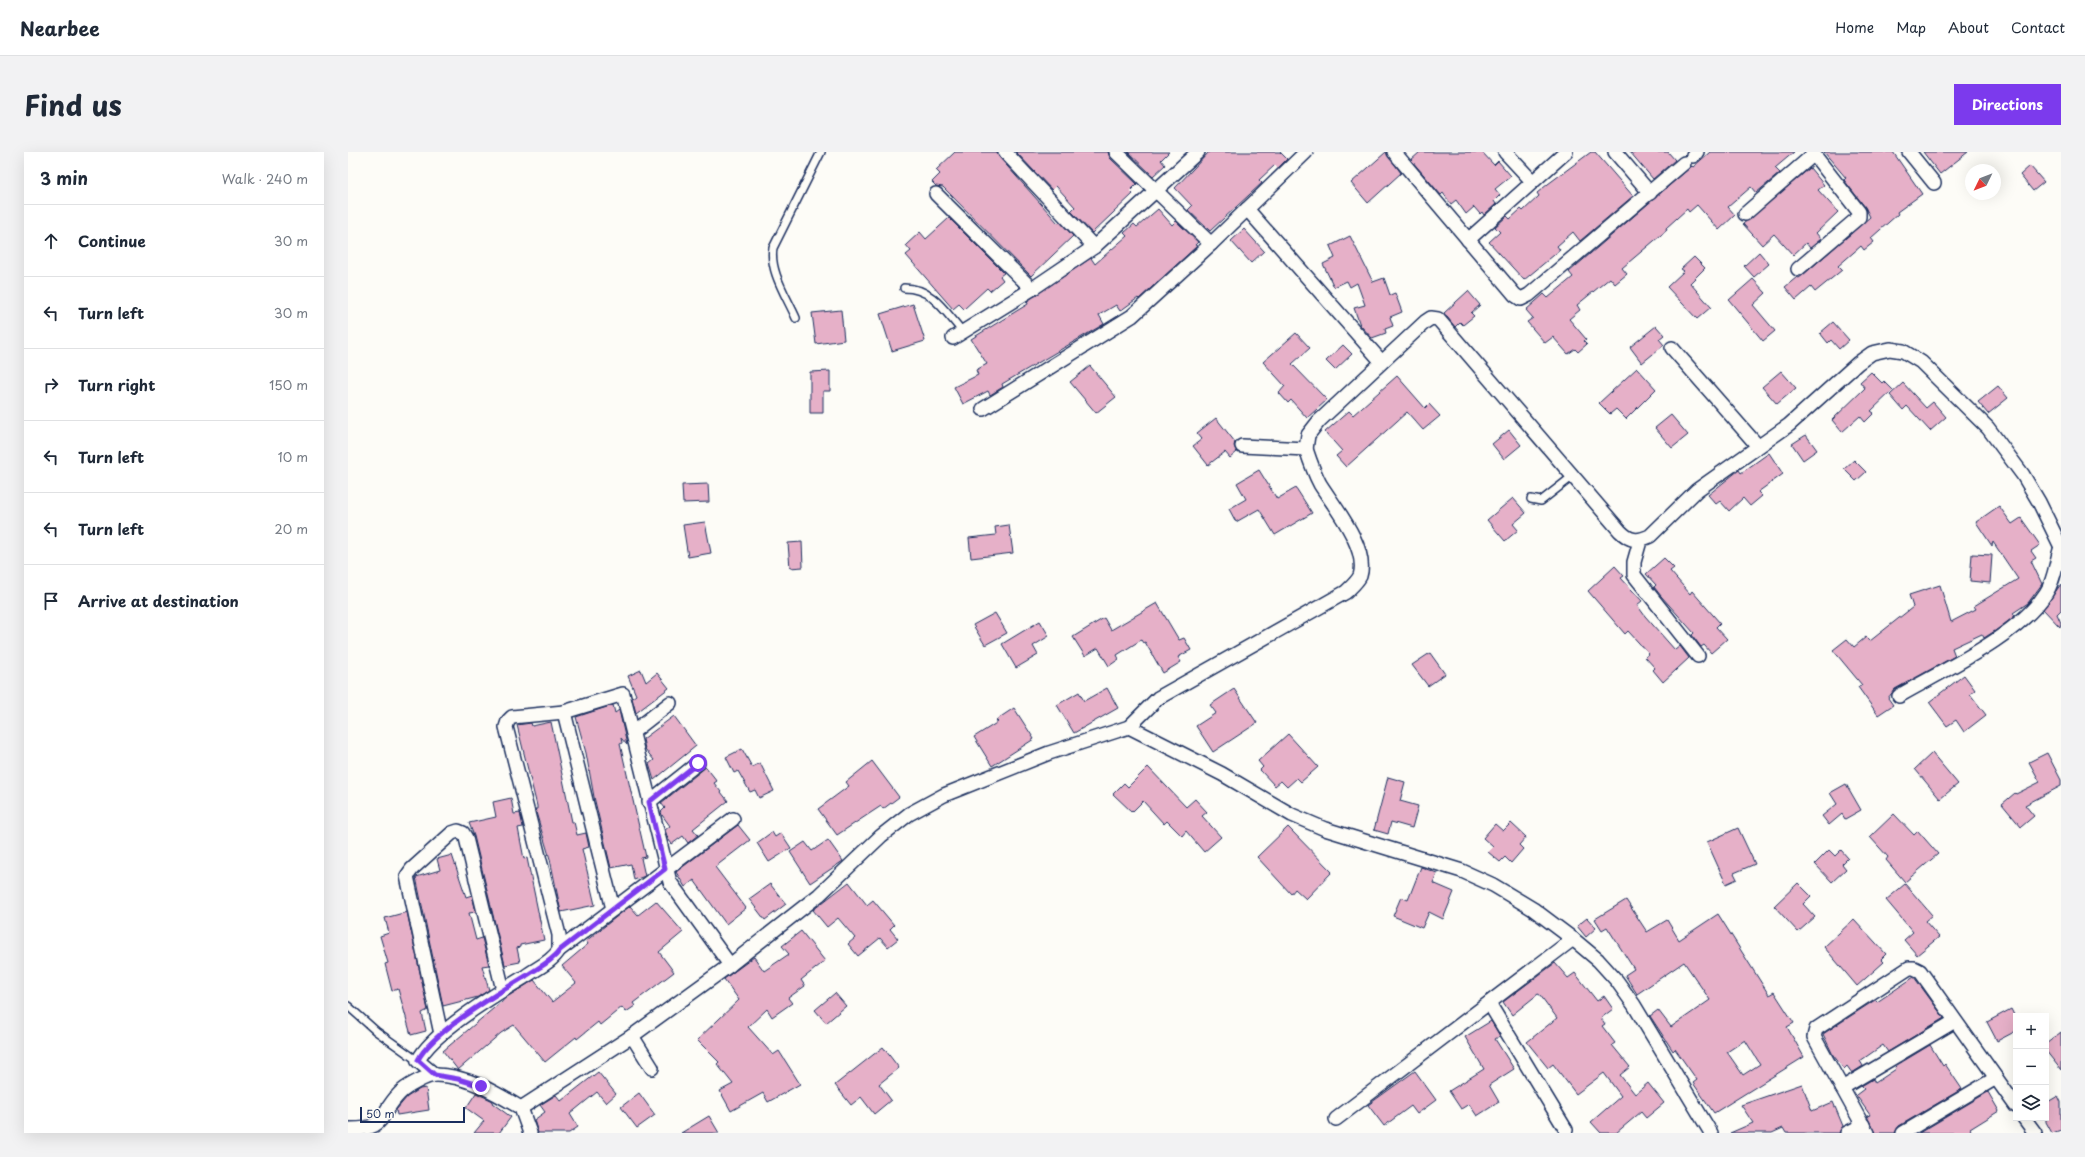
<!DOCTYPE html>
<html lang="en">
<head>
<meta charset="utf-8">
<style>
	:root { --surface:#fff; --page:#f2f2f3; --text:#1f2937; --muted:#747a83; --line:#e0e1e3; --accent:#7c3aed }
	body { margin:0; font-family:"Playpen Sans",sans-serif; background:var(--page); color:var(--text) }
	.controls { position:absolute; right:12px; bottom:12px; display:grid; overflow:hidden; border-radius:0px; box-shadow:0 4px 16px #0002 }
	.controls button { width:36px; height:36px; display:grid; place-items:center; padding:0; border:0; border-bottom:1px solid var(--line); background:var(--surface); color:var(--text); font:20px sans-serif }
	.compass { position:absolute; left:1617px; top:12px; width:36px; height:36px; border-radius:50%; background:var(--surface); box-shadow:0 4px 16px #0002; rotate:227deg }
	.scale { position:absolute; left:12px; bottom:10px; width:105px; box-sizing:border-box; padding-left:4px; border:2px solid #1b2f5e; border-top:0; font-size:11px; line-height:14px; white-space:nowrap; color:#1b2f5e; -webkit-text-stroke:3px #fdfcf7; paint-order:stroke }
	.stop { position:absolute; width:12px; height:12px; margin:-9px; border:3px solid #7c3aed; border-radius:50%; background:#fff }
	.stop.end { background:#7c3aed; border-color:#fff; box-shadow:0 1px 4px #0008 }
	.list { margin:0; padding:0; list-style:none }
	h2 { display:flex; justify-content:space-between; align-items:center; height:52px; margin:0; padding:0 16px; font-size:17px }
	h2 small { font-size:13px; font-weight:400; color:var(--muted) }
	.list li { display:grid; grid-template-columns:26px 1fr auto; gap:12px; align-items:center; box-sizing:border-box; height:72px; padding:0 16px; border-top:1px solid var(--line) }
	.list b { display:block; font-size:15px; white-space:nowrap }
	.list em { font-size:13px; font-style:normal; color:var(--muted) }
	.icon { flex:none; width:22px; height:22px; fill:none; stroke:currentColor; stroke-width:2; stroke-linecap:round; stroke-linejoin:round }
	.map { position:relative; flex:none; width:1713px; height:981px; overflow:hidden; border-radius:0px }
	header { display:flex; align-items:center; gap:24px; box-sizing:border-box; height:56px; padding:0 20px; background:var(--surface); border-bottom:1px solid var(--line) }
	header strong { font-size:19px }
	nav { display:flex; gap:22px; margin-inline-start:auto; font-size:14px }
	.intro { display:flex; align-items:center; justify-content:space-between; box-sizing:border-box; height:96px; padding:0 24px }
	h1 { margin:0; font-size:28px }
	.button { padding:10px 18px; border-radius:0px; background:var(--accent); color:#fff; font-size:14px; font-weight:700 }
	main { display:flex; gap:24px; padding:0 24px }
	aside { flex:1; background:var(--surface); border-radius:0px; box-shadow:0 4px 16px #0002 }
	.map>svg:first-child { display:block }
	.building { fill:#e6b0c8; stroke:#1b2f5e; fill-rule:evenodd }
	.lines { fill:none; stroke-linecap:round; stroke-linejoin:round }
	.lane-casing { stroke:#1b2f5e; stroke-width:10 }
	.street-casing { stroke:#1b2f5e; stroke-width:16 }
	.lane { stroke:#fdfcf7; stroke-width:7 }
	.street { stroke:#fdfcf7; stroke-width:13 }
	.route { stroke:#7c3aed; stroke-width:5 }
</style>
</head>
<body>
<header>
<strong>Nearbee</strong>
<nav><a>Home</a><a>Map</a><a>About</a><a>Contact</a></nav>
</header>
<div class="intro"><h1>Find us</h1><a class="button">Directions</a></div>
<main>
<aside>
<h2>3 min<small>Walk · 240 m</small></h2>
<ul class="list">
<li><svg class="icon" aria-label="ahead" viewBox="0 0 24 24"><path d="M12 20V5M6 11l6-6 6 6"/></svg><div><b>Continue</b></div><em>30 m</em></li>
<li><svg class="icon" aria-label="left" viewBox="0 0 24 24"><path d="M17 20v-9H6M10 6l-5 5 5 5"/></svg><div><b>Turn left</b></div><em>30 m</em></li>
<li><svg class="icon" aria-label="right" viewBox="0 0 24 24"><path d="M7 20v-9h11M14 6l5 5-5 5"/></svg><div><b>Turn right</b></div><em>150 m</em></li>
<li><svg class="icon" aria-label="left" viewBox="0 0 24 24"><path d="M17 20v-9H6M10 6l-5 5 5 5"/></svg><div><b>Turn left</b></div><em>10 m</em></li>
<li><svg class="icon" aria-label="left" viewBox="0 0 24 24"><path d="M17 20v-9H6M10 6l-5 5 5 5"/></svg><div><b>Turn left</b></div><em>20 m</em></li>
<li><svg class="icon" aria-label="arrive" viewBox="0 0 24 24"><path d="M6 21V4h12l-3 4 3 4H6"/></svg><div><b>Arrive at destination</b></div></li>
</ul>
</aside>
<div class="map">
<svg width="1713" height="981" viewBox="0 0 1713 981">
	<rect width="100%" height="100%" fill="#fdfcf7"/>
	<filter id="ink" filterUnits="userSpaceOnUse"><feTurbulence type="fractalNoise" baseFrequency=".025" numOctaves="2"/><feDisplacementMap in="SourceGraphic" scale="8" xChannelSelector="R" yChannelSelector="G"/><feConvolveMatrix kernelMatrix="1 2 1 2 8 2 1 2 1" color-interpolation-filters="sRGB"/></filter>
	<g filter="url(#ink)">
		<g class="building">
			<path d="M607 0H649L651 5 710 71 712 70 725 84 683 124 595 35 588 34 584 30 592 22 588 18Z"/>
			<path d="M668 0H760L762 6 789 32 782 39 785 42 744 81 723 59 727 55 708 34 704 38Z"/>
			<path d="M780 0H821L813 8 817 13 805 24Z"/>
			<path d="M861 0H932L939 7 930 16 927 13 911 28 914 31 862 79 840 58 844 54 827 36Z"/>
			<path d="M1038 0 1053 21 1020 51 1003 31Z"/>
			<path d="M1072 0H1134L1146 13 1150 9 1163 24 1147 37 1152 43 1146 49 1148 52 1136 63 1134 60 1132 62 1126 55 1118 62 1108 48 1103 52 1095 41 1093 43 1063 8Z"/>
			<path d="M1243 0H1247L1285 44 1232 89 1225 80 1209 94 1212 98 1176 128 1141 90 1152 80 1147 75 1159 64 1162 67 1173 57 1175 59 1191 44 1189 41 1200 32Z"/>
			<path d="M1282 0H1320L1327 8 1305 27Z"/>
			<path d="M1362 0H1446L1427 16 1432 21 1408 41 1403 35 1380 55 1387 63 1371 78 1349 53 1341 60 1339 57 1318 76 1319 78 1274 116 1279 122 1267 132 1262 126 1229 153 1232 158 1221 167 1238 187 1236 189 1239 192 1230 200 1227 197 1220 202 1205 185 1197 191 1179 170 1185 166 1178 158 1196 142 1200 146 1225 125 1221 120 1344 14 1345 15Z"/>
			<path d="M1476 0H1545L1574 42 1549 60 1550 62 1523 86 1526 90 1516 98 1513 94 1490 114 1494 118 1467 140 1463 135 1448 148 1437 135 1449 125 1451 126 1455 123 1522 65 1517 55 1496 28 1498 26Z"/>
			<path d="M1575 0H1620L1592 22Z"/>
			<path d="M1682 14 1696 30 1685 39 1672 23Z"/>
			<path d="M1462 16 1476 33 1470 38 1490 60 1468 81 1473 87 1462 96 1458 91 1445 103 1426 82 1414 93 1395 72Z"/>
			<path d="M810 57 824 73 828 69 850 90 847 93 849 94 791 147 790 146 772 159 768 153 751 163 756 172 654 232 655 235 642 243 640 239 615 252 606 235 630 223 628 218 639 212 623 187 680 152 679 149 743 106 747 112 779 84 776 81 786 72 789 75Z"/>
			<path d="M601 66 656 121 652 124 655 128 642 139 639 136 616 157 611 152 605 157 558 103 563 99 558 93 572 80 578 87Z"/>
			<path d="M896 77 916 99 903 111 883 89Z"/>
			<path d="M1002 84 1025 130 1036 126 1042 143 1047 141 1054 160 1042 165 1045 174 1037 177 1038 181 1024 186 1012 173 1006 156 1017 153 1009 131 1002 135 999 129 986 135 975 112 987 106 982 94Z"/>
			<path d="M1411 100 1421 112 1406 125 1396 114Z"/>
			<path d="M1346 105 1357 116 1342 131 1363 155 1349 167 1319 135 1336 119 1333 117Z"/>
			<path d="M1405 127 1418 141 1405 153 1427 179 1415 189 1381 148Z"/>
			<path d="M1120 139 1132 153 1123 161 1126 164 1115 173 1112 170 1107 175 1096 161Z"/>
			<path d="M565 152 577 189 544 199 532 162Z"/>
			<path d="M493 158 496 188 468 192 464 161Z"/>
			<path d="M1485 170 1501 188 1491 197 1483 188 1480 191 1472 181Z"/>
			<path d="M1308 174 1316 183 1311 187 1316 193 1294 211 1282 195Z"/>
			<path d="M948 181 962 196 944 212 979 248 959 266 943 248 940 251 931 241 937 234 915 210Z"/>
			<path d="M995 193 1004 202 987 218 978 209Z"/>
			<path d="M742 214 768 245 748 261 722 230Z"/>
			<path d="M1289 216 1308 237 1278 267 1268 257 1262 262 1251 251Z"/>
			<path d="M482 219V239H475V261H462V220Z"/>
			<path d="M1433 219 1448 236 1429 252 1414 235Z"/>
			<path d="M1523 220 1534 231 1536 229 1545 238 1523 259 1526 261 1517 270 1512 264 1494 280 1484 268 1517 236 1512 230Z"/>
			<path d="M1049 224 1077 256 1081 252 1092 264 1075 278 1059 260 998 315 988 304 994 299 977 280 1001 259 1005 263Z"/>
			<path d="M1555 231 1578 256 1585 250 1598 265 1582 279 1559 254 1555 258 1542 243Z"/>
			<path d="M1650 234 1660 246 1640 262 1630 250Z"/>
			<path d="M1323 263 1340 283 1324 296 1307 276Z"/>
			<path d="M868 266 887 290 886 294 889 300 882 306 877 300 860 313 845 294 854 287 849 281Z"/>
			<path d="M1161 278 1173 293 1156 307 1144 292Z"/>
			<path d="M1458 283 1469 298 1455 308 1444 292Z"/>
			<path d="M1421 301 1435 322 1410 340 1414 344 1402 354 1395 346 1381 359 1372 349 1368 352 1360 343 1391 318 1393 321Z"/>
			<path d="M1506 308 1518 320 1508 329 1496 317Z"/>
			<path d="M911 318 929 347 948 336 964 361 927 383 911 357 888 370 881 357 898 347 889 331Z"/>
			<path d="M360 332 361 350 335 351 334 333Z"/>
			<path d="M1165 346 1178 361 1165 372 1170 378 1157 389 1139 368Z"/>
			<path d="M1651 354 1664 372 1673 366 1692 393 1683 399 1688 406 1683 409 1694 432 1680 451 1665 461 1667 464 1647 479 1636 486 1634 482 1604 496 1607 504 1547 537 1540 546 1545 553 1530 563 1510 535 1514 533 1485 498 1499 487 1506 495 1518 485 1522 489 1565 455 1561 443 1592 433 1603 470 1628 457 1626 454 1670 427 1645 390 1644 394 1628 370Z"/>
			<path d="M357 370 363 401 340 405 335 373Z"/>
			<path d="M661 373 665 401 623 406 621 386 648 383 647 375Z"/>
			<path d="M454 390 455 415 442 416 440 391Z"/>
			<path d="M1624 402 1644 403 1642 431 1622 429Z"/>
			<path d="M1316 406 1326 416 1322 419 1342 442 1344 439 1372 471 1368 475 1379 487 1363 501 1356 493 1353 495 1344 483 1346 481 1313 444 1306 435 1308 433 1298 422Z"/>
			<path d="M1267 414 1276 424 1273 426 1294 449 1289 453 1297 464 1327 498 1332 494 1341 506 1315 530 1305 518 1307 516 1297 505 1301 502 1280 479 1277 482 1240 439Z"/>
			<path d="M1713 432V458L1709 462 1713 471 1712 475 1695 457Z"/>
			<path d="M809 451 831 488 836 486 843 498 830 505 833 510 815 521 797 490 795 491 793 488 769 503 771 507 761 514 750 496 737 504 725 485 756 466 763 478Z"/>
			<path d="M647 461 659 481 637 493 625 473Z"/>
			<path d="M692 469 701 484 685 494 690 503 668 516 654 492Z"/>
			<path d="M1082 501 1097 522 1080 534 1064 513Z"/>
			<path d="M293 518 298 530 309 521 321 536 288 561 284 546 288 543 280 524Z"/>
			<path d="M1616 523 1627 538 1622 542 1638 563 1616 580 1608 568 1599 574 1581 550Z"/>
			<path d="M759 536 770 556 726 581 709 553 731 540 736 549Z"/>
			<path d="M886 537 909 571 865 600 848 574 868 561 862 553Z"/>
			<path d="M265 553 267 561 271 558 279 593 273 586 274 591 272 592 298 705 293 706 297 724 286 728 283 712 263 716 246 645 238 601 228 565Z"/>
			<path d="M666 556 686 587 644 614 626 585 650 570 648 568Z"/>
			<path d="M326 564 348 594 306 628 301 612 306 608 297 597 295 587Z"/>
			<path d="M203 570 224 670H226L229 683 238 681 241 695 234 697 247 753 213 760 202 707 187 657H189V654L169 573 183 571 184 574Z"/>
			<path d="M940 582 970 615 953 630 949 626 939 635 933 629 927 634 912 618 915 615 910 609Z"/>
			<path d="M394 597 404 615 412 611 426 639 411 646 407 638 402 640 390 619 386 621 378 605Z"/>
			<path d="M1584 601 1610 632 1592 647 1567 617Z"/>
			<path d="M1699 601 1713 628V634L1677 653 1686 664 1673 675 1654 652 1667 641 1668 642 1692 630 1681 610Z"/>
			<path d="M524 609 551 645 535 657 533 654 489 683 470 657 501 634 498 630Z"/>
			<path d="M358 615 369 629 366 631 380 649 345 677 350 683 340 691 335 684 324 692 320 687 317 678 322 674 314 663 313 660 317 656 313 651Z"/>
			<path d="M800 615 838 655 847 647 859 660 854 664 873 685 856 700 838 679 834 684 819 669 816 672 795 649 784 660 765 642 776 631 780 635Z"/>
			<path d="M1040 625 1057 630 1052 649 1070 654 1064 676 1043 670 1040 682 1026 678Z"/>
			<path d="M1498 632 1513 658 1497 667 1494 662 1481 673 1474 664 1489 652 1482 641Z"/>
			<path d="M163 646 166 662 172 661 175 675 170 676 176 707 179 706 196 788 172 793V795L169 796 172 810 157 813 126 684 121 671 148 665 145 650Z"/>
			<path d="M1546 662 1566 683 1570 679 1590 702 1557 730 1538 708 1540 705 1522 685Z"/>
			<path d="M1163 671 1178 685 1171 693 1175 697 1163 711 1157 705 1152 710 1140 700 1145 695 1135 686 1147 672 1155 679Z"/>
			<path d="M390 673 402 688 367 715 398 756 378 772 346 728 337 735 328 720Z"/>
			<path d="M940 675 984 720 958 747 947 737 943 742 909 705Z"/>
			<path d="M1390 676 1407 712 1386 721 1389 727 1378 732 1359 690Z"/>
			<path d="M424 680 427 685 433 681 443 696 421 710 409 691Z"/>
			<path d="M480 688 495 709 462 731 442 700 457 690 464 699Z"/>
			<path d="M1481 698 1487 704 1493 698 1500 706 1494 712 1498 717 1484 730 1467 712Z"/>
			<path d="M104 703 118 745 124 743 128 760 121 761 128 788 134 786 141 813 134 814 141 838 130 845 95 854 68 725 92 718 89 707Z"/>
			<path d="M1073 715 1089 721 1085 731 1106 740 1095 767 1081 760 1074 776 1045 764 1053 745 1060 748Z"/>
			<path d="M501 730 519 753 525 748 546 773 542 777 550 787 540 795 532 786 510 804 500 792 507 786 490 766 479 775 465 758Z"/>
			<path d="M1450 731 1463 744 1455 752 1467 765 1450 780 1426 754Z"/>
			<path d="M422 732 438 752 417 768 401 747Z"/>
			<path d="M1557 732 1584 763 1577 769 1591 785 1569 803 1556 788 1565 780 1538 748Z"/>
			<path d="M1278 748 1299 780 1319 768 1331 788 1370 762 1421 843 1426 840 1446 871 1439 875 1456 905 1366 961 1345 931 1349 928 1327 897 1325 899 1302 864 1310 858 1323 875 1362 848 1336 810 1289 842 1277 823 1286 817 1259 775 1254 778 1247 767ZM1397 888 1412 912 1395 923 1379 900Z"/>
			<path d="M308 749 335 780 311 800 326 820 285 851 287 854 278 860 274 855 252 873 250 870 229 887 228 885 197 910 166 873 153 881 110 918 95 899 159 845 186 828 204 850 228 831 214 814 240 792 238 789 282 754 290 763Z"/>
			<path d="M59 760 80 858 74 861 78 879 63 883 50 837 44 839 37 812 40 811 32 784 41 781 37 766Z"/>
			<path d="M1239 766 1248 776 1238 785 1229 774Z"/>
			<path d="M1506 767 1538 802 1533 807 1536 810 1509 834 1476 795Z"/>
			<path d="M453 779 477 809 453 828 457 834 440 846 444 851 424 865 419 857 400 875 425 903 431 899 452 932 420 950 415 941 383 959 372 939 385 932 369 912 371 910 349 888 391 848 376 827 406 805 416 819 441 802 434 794Z"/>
			<path d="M1207 811 1220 826 1227 821 1249 849 1256 844 1265 857 1253 866 1257 872 1254 874 1267 891 1264 893 1282 915 1272 923 1287 942 1300 931 1316 951 1298 966 1293 960 1268 981H1253L1243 970 1273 944 1256 921 1228 942 1205 912 1200 916 1179 890 1209 866 1192 843 1190 842 1164 863 1155 850Z"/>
			<path d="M1566 825 1596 866 1540 900 1535 893 1512 909 1515 914 1504 921 1499 914 1496 917 1485 903 1475 882 1527 848 1529 850Z"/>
			<path d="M487 841 498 854 478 871 467 858Z"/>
			<path d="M1663 857 1668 867V879L1649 889 1639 870Z"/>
			<path d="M1143 869 1152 884 1147 887 1166 917 1141 933 1151 950 1129 964 1121 952 1113 957 1101 939 1136 917 1117 885Z"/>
			<path d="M1713 880V918L1698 899V892Z"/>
			<path d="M1582 893 1595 914 1597 912 1614 937 1551 974 1547 981H1527L1519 964 1522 963 1508 943 1516 937 1513 934 1525 927 1527 931 1548 917 1547 915 1549 913Z"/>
			<path d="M535 895 551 916 531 932 543 948 526 962 513 945 503 953 487 933Z"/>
			<path d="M1067 919 1088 948 1069 962 1063 954 1036 974 1020 953Z"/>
			<path d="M250 920 268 942 258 951 249 940 222 962 230 975 221 981H190L186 968 197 960 192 953 208 943 213 949Z"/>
			<path d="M1454 932 1464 959 1485 950 1495 974 1491 981H1438L1435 976 1424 981H1382L1405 971 1393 953Z"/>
			<path d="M78 936 81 958 49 963 48 958 59 945 72 937Z"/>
			<path d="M1640 940 1651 959 1622 977 1625 981H1571Z"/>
			<path d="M128 941 145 949 144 951 163 965 151 981H126L136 969 118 956Z"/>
			<path d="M291 941 307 963 289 976 273 955Z"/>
			<path d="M1710 944 1713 950V978L1704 981 1698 970V951Z"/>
			<path d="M361 964 371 981H333Z"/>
		</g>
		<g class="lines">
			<g class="lane-casing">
				<g id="lane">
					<path d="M556 136C585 136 597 160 615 180"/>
					<path d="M448 166C439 145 421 119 425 96L473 0"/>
					<path d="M1183 347 1193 349 1225 324"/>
					<path d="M0 854 28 879 70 909"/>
				</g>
			</g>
			<g class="street-casing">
				<g id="street">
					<path d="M657 0 746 95"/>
					<path d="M768 0 863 92"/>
					<path d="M1046 0 1167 143 1173 147 1181 143 1336 11"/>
					<path d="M1157 0 1184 29"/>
					<path d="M1267 0 1302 41"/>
					<path d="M1561 0 1586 31"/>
					<path d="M1345 4 1349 0"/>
					<path d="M588 42 684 137"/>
					<path d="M899 57 1033 209"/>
					<path d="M1397 62 1466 2"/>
					<path d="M1120 88 1218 0"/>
					<path d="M1450 117 1511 65V60L1464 0"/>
					<path d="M605 186 684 137 746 95 850 0"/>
					<path d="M1324 196 1409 293"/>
					<path d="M635 257 784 164 863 92 958 0"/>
					<path d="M894 294 958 297 960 283 971 269 1077 170 1083 166 1090 167 1272 379C1282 389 1289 390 1302 384L1349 338 1441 273 1510 211 1524 201 1542 197 1555 199 1573 210 1640 276 1675 323 1691 350 1713 395"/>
					<path d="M1292 389 1286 410V423L1350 504"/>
					<path d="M1551 544C1594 519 1672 483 1698 441 1707 428 1708 409 1713 395"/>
					<path d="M216 560 265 757"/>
					<path d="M781 575 874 622 944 663 977 677 1114 719 1145 733 1185 757 1225 787 1250 808 1269 829 1286 853 1363 981"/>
					<path d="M285 580 322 551"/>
					<path d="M301 650 350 611"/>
					<path d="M211 798 385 667"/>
					<path d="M1141 851 1218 978"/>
					<path d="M93 882 59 724 64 717 104 681 110 679 115 681 118 686 155 838"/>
					<path d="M284 884 304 916"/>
					<path d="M87 923 70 909C83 881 150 841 178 824 189 816 204 810 211 798V783L158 575 160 569 164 565 216 560 275 542 322 730 382 813"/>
					<path d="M1494 936 1607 869"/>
					<path d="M173 956 284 884 382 813 471 743 533 684 561 662 596 643 701 601 781 575 810 546 998 440C1003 435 1009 430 1012 424 1021 396 985 353 972 332 966 321 962 309 958 297"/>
					<path d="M1676 966 1687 981"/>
					<path d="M988 967 1225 787"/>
					<path d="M0 977C39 978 29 965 51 942 57 935 79 923 88 923 118 923 148 941 173 956L182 981"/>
					<path d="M1499 981 1515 973"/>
					<path d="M1519 981 1466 885 1468 877 1561 816H1566L1572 819 1668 954"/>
					<path d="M1555 981 1648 926"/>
				</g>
			</g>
			<use href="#lane" class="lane"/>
			<use href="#street" class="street"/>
		</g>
	</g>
	<g class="lines" filter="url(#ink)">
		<path class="route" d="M133 934 110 927 87 923 70 908C83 881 150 841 178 824 189 816 204 810 212 798L317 717 301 650 350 611"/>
	</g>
</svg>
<div class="controls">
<button>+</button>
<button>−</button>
<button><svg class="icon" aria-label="layers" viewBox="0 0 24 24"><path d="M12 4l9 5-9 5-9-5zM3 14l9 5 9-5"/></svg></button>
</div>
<svg class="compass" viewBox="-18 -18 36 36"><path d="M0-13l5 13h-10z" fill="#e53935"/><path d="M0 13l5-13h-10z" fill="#747a83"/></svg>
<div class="scale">50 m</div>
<div class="stop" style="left:350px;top:611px"></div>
<div class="stop end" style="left:133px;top:934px"></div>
</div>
</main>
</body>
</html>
